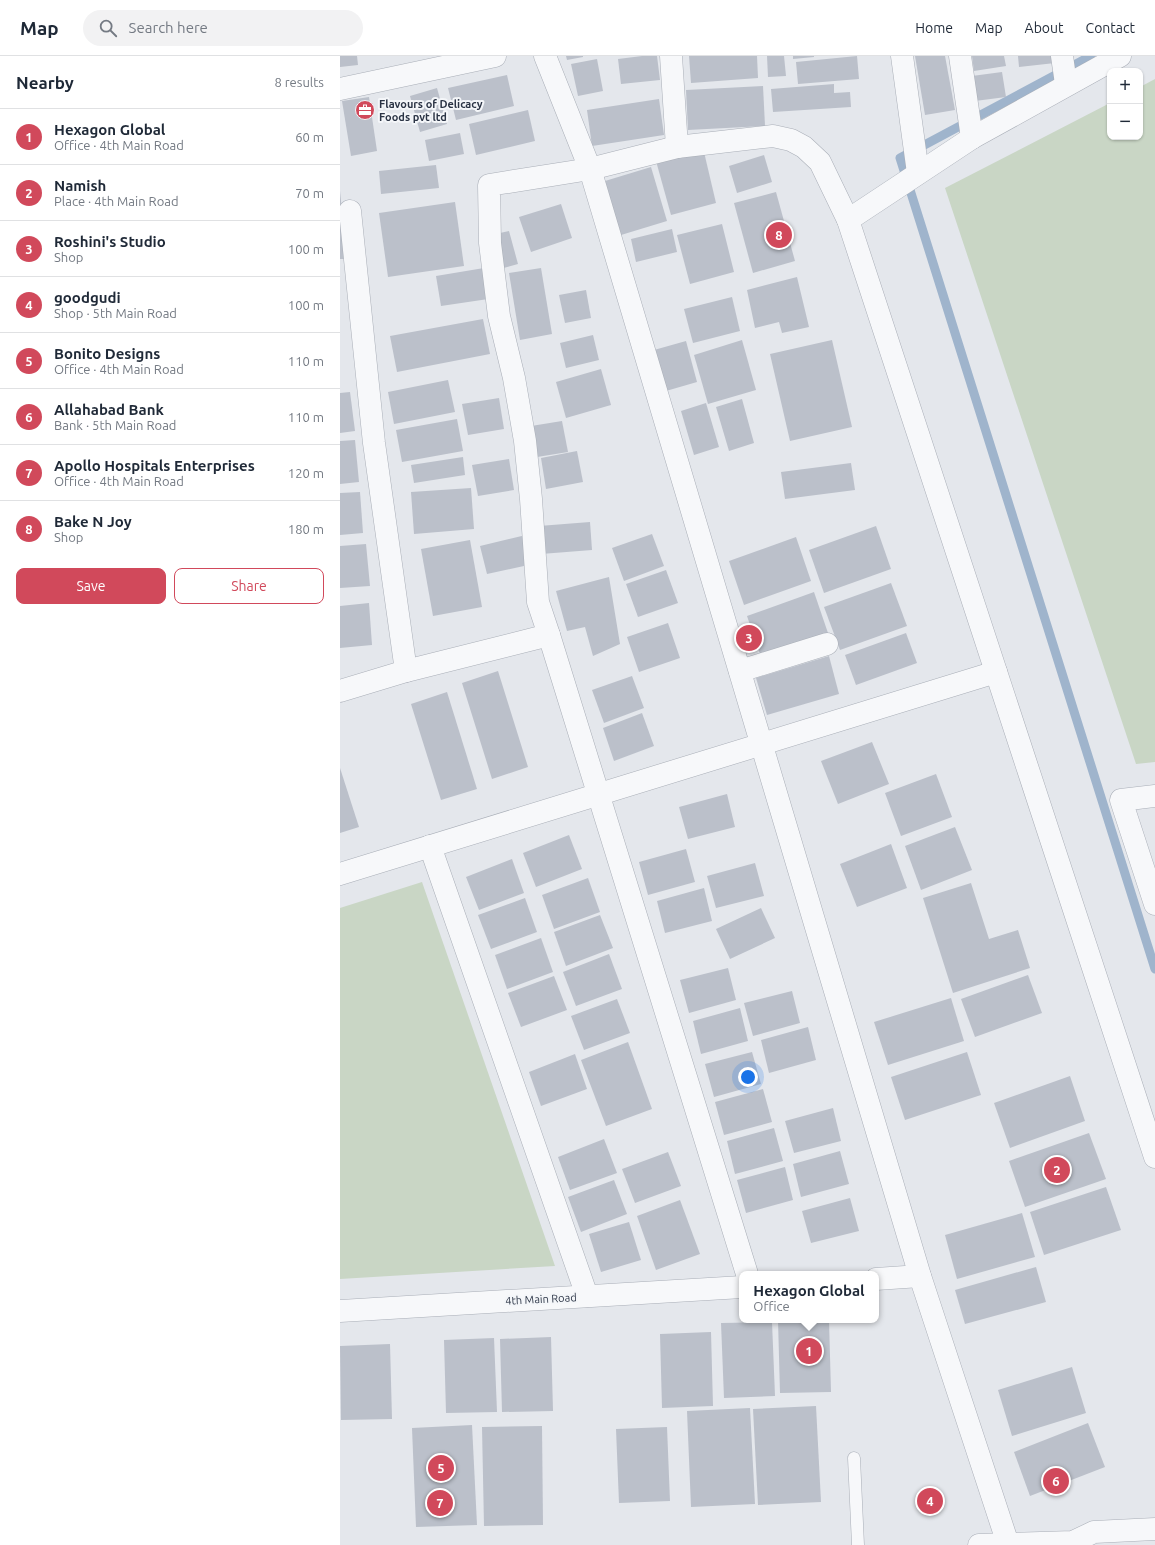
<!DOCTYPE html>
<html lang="en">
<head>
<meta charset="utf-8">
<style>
	:root { --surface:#fff; --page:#f2f2f3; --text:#1f2937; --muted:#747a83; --line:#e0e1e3; --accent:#d1495b }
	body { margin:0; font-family:Ubuntu,sans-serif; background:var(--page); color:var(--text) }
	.controls { position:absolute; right:12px; top:12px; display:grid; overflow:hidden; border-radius:8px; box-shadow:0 1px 3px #0004 }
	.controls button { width:36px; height:36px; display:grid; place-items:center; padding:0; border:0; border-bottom:1px solid var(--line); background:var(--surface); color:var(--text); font:20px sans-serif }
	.you { position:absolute; left:408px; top:1021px; width:14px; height:14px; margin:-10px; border:3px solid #fff; border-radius:50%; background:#1a73e8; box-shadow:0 0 0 6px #1a73e833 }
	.badge { display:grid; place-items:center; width:26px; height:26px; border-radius:50%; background:var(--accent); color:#fff; font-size:13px; font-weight:700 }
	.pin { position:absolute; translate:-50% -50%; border:2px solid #fff; box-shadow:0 1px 4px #0006 }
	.popup { position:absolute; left:399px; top:1215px; width:140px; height:52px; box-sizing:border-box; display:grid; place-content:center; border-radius:8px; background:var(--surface); filter:drop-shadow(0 1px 3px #0005); font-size:13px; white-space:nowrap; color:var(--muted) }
	.popup b { font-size:15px; color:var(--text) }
	.popup::after { content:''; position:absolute; left:50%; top:100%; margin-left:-8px; border:8px solid transparent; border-top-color:var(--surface) }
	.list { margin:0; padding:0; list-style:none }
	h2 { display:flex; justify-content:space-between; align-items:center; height:52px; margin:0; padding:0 16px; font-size:17px }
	h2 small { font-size:13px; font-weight:400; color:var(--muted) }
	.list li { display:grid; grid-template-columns:26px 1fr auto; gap:12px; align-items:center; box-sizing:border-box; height:56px; padding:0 16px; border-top:1px solid var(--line) }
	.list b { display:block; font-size:15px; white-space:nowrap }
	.list p { margin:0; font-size:13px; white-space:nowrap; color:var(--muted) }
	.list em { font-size:13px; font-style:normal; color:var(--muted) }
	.actions { display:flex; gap:8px; padding:12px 16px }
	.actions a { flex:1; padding:9px 0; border:1px solid var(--accent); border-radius:8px; text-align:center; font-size:14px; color:var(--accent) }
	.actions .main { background:var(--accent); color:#fff }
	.icon { flex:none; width:22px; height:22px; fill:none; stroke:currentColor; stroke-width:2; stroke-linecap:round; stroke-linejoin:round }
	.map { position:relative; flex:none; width:815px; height:1489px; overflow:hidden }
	header { display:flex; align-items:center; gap:24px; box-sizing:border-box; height:56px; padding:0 20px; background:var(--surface); border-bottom:1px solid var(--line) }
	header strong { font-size:19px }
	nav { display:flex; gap:22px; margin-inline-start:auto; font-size:14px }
	.search { width:280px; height:36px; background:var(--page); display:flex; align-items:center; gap:10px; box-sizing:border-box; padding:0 14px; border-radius:22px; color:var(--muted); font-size:15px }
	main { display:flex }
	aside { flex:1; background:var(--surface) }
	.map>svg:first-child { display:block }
	.green { fill:#c9d6c5 }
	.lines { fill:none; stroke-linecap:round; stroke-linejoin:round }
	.stream { stroke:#9fb4cc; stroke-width:9 }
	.building { fill:#bbc0ca }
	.service-casing { stroke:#a9aeb7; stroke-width:13 }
	.minor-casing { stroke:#a9aeb7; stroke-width:23 }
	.tertiary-casing { stroke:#a9aeb7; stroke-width:23 }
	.service { stroke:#f7f8fa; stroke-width:12 }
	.minor { stroke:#f7f8fa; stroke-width:22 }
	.tertiary { stroke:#f7f8fa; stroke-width:22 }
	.labels { text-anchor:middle; stroke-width:4; stroke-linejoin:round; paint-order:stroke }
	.poi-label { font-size:11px; font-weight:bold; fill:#2b3445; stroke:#f4f6f9; text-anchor:start }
	.street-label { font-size:11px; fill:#2b3445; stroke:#f4f6f9 }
</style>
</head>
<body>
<header>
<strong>Map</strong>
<div class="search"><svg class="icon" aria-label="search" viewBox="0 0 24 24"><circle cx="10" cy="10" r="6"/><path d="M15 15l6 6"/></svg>Search here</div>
<nav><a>Home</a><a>Map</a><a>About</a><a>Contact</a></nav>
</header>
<main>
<aside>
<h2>Nearby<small>8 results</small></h2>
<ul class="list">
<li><span class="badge">1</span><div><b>Hexagon Global</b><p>Office · 4th Main Road</p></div><em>60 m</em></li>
<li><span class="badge">2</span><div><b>Namish</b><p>Place · 4th Main Road</p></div><em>70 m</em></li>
<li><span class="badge">3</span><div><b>Roshini's Studio</b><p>Shop</p></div><em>100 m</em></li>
<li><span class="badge">4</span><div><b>goodgudi</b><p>Shop · 5th Main Road</p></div><em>100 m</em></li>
<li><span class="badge">5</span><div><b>Bonito Designs</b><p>Office · 4th Main Road</p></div><em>110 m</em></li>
<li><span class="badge">6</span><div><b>Allahabad Bank</b><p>Bank · 5th Main Road</p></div><em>110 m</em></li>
<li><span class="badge">7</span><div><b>Apollo Hospitals Enterprises</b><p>Office · 4th Main Road</p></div><em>120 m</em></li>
<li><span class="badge">8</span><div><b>Bake N Joy</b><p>Shop</p></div><em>180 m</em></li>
</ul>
<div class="actions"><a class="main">Save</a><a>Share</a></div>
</aside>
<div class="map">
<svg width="815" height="1489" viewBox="0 0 815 1489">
	<rect width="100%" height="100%" fill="#e4e7ec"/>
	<g class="green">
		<path d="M815 23V706L796 708 605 132 770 47V81H800V31Z"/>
		<path d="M82 826 215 1210 0 1223V852Z"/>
	</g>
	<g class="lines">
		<path class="stream" d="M751 0 560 102 815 913"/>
	</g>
	<g class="building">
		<path d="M0 0H17L18 9 0 11Z"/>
		<path d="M226 0H243V1L227 4Z"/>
		<path d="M302 0H317L320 24 281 28 278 3Z"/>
		<path d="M349 0H417L418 22 351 27Z"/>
		<path d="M427 0H444L446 20 428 21Z"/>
		<path d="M453 0H474V1L453 3Z"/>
		<path d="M517 0 519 23 458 28 456 6Z"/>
		<path d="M575 0H605L615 54 585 59Z"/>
		<path d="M632 0H664L666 10 634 15Z"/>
		<path d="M678 0H714L715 7 679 11Z"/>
		<path d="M257 3 263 35 238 40 231 8Z"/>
		<path d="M662 16 666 41 635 45 632 20Z"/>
		<path d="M167 19 174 50 116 64 108 32Z"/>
		<path d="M494 28V37L510 36 511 51 433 56 431 33Z"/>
		<path d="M423 30 425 70 348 74 346 34Z"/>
		<path d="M97 32 107 68 80 76 70 40Z"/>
		<path d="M29 41 37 95 11 100 2 45Z"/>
		<path d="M319 43 324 79 252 90 247 54Z"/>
		<path d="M188 54 195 85 136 99 129 68Z"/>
		<path d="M120 77 124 98 89 105 85 84Z"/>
		<path d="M364 96 376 147 331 159 316 105Z"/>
		<path d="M424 99 432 126 397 137 389 110Z"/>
		<path d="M96 109 99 132 41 138 39 115Z"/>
		<path d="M311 111 327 165 281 179 265 125Z"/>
		<path d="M0 135 7 203H0Z"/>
		<path d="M436 136 455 205 413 217 394 147Z"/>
		<path d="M115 146 124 210 48 221 39 157Z"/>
		<path d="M221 148 232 182 191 196 179 161Z"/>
		<path d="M382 168 394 216 350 228 337 179Z"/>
		<path d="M332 173 337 196 296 206 291 183Z"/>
		<path d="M169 175 178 208 160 213 151 179Z"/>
		<path d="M150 211 155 242 101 250 96 220Z"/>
		<path d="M201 212 212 278 180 284 169 217Z"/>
		<path d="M457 221 469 271 442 277 439 266 415 272 407 234Z"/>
		<path d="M246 234 251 262 225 267 219 239Z"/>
		<path d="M392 241 400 275 353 287 344 253Z"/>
		<path d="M143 263 150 298 57 316 50 280Z"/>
		<path d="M253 279 259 304 226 312 220 287Z"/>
		<path d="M402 284 416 334 368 348 354 299Z"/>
		<path d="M492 284 512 371 450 385 430 298Z"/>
		<path d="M346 285 357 326 326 335 314 294Z"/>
		<path d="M261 313 271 349 226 362 216 326Z"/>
		<path d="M108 324 115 356 54 368 48 336Z"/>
		<path d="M10 336 15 375 0 377V337Z"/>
		<path d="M159 342 164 373 128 379 122 348Z"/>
		<path d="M402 343 414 387 389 395 376 351Z"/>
		<path d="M366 347 379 391 354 399 341 355Z"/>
		<path d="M117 363 123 395 62 406 56 374Z"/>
		<path d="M222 365 228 396 191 402 185 371Z"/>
		<path d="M15 384 19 426 0 428V385Z"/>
		<path d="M237 395 243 426 206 433 201 402Z"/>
		<path d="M123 401 125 419 74 427 71 409Z"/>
		<path d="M169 403 174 434 138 440 132 409Z"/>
		<path d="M511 407 515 434 445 443 441 416Z"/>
		<path d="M131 432 134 473 74 478 71 436Z"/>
		<path d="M20 436 23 477 0 479V437Z"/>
		<path d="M250 466 252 494 201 498 199 470Z"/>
		<path d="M536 470 551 513 484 537 469 494Z"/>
		<path d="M312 478 324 510 284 525 272 492Z"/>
		<path d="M186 479 193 508 147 518 140 490Z"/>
		<path d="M456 481 471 525 404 549 389 505Z"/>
		<path d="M130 484 142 551 93 560 81 493Z"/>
		<path d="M26 488 30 530 0 532V490Z"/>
		<path d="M326 514 338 547 298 561 286 528Z"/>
		<path d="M269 521 280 588 253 600 245 571 227 575 216 535Z"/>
		<path d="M551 527 567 570 500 594 484 551Z"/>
		<path d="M474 536 489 580 422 604 407 560Z"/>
		<path d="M29 547 32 589 0 592V550Z"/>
		<path d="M328 567 340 602 299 616 287 581Z"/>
		<path d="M566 577 577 607 516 629 505 599Z"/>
		<path d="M489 600 499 638 427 659 416 622Z"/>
		<path d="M158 615 188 711 152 723 122 627Z"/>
		<path d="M292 620 304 652 264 667 252 634Z"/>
		<path d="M107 636 137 733 101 744 71 648Z"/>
		<path d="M302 657 314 690 274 705 263 672Z"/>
		<path d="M532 686 549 728 498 748 481 705Z"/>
		<path d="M0 712 19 771 0 777Z"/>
		<path d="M596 718 612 761 561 780 545 737Z"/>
		<path d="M387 738 395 771 348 783 339 751Z"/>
		<path d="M615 771 632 814 581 834 565 790Z"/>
		<path d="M229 779 242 813 196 831 183 797Z"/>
		<path d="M551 788 567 832 517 851 500 808Z"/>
		<path d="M346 793 355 826 308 839 299 806Z"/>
		<path d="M172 803 184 837 139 854 126 821Z"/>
		<path d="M415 807 424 840 376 852 367 820Z"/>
		<path d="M248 822 260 856 214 873 202 839Z"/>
		<path d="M631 827 649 883 678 874 690 912 613 937 583 842Z"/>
		<path d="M364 832 372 865 325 877 317 845Z"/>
		<path d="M185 842 197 876 151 893 138 859Z"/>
		<path d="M421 852 435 882 390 903 376 873Z"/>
		<path d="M260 859 273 892 226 910 214 876Z"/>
		<path d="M201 882 213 916 167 933 155 899Z"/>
		<path d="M269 898 282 933 236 950 223 916Z"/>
		<path d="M388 912 396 944 349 957 340 924Z"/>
		<path d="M688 919 702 957 635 981 621 943Z"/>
		<path d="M214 920 227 954 181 971 168 937Z"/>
		<path d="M452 935 460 967 413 980 404 947Z"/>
		<path d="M611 942 624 985 548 1009 534 966Z"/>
		<path d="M277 943 290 977 244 994 231 960Z"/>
		<path d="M400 952 408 985 361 998 353 965Z"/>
		<path d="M468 971 476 1004 429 1017 421 984Z"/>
		<path d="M288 986 312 1053 266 1070 241 1004Z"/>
		<path d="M412 996 421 1028 374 1041 365 1008Z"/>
		<path d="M627 996 641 1039 565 1064 551 1021Z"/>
		<path d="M235 998 247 1033 201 1050 189 1016Z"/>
		<path d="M730 1020 745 1065 670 1092 654 1047Z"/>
		<path d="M423 1033 432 1066 384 1079 375 1046Z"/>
		<path d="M493 1052 501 1085 454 1097 445 1065Z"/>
		<path d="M434 1072 443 1105 395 1118 387 1085Z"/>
		<path d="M749 1077 766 1123 685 1151 669 1105Z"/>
		<path d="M264 1083 277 1117 230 1134 218 1101Z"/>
		<path d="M500 1095 509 1128 461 1141 453 1108Z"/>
		<path d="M328 1096 341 1130 295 1147 282 1113Z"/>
		<path d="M445 1111 453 1144 406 1157 397 1124Z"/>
		<path d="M274 1124 287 1158 241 1176 228 1141Z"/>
		<path d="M766 1131 781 1174 704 1199 690 1156Z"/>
		<path d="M510 1142 519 1175 471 1187 462 1155Z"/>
		<path d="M340 1144 360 1198 316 1214 297 1160Z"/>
		<path d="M682 1157 695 1201 617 1223 605 1179Z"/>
		<path d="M289 1166 301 1204 261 1216 249 1178Z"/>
		<path d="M696 1211 706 1246 625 1268 615 1234Z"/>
		<path d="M438 1264H489L491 1336 440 1337Z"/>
		<path d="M432 1266 435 1340 384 1342 381 1267Z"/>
		<path d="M371 1276 373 1350 322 1352 320 1278Z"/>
		<path d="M211 1281 213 1355 162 1356 160 1283Z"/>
		<path d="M154 1282 157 1356 106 1357 104 1284Z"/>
		<path d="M50 1288 52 1363 1 1364 0 1290Z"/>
		<path d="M732 1311 746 1357 672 1380 658 1334Z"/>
		<path d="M476 1350 481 1446 418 1449 413 1353Z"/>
		<path d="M410 1352 415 1448 351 1451 347 1355Z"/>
		<path d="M748 1367 765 1411 690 1440 674 1396Z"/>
		<path d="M132 1369 137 1469 76 1471 72 1372Z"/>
		<path d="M202 1370 203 1469 144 1470 142 1371Z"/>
		<path d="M327 1371 330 1445 279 1447 276 1373Z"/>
	</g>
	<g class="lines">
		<g class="service-casing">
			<path id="service" d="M514 1402 518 1489"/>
		</g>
		<g class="minor-casing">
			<g id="minor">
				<path d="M331 0 337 91"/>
				<path d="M562 0 578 117"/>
				<path d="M620 0 632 82"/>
				<path d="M722 0 726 28"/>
				<path d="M0 33 155 0"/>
				<path d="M10 155 34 387 66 615"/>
				<path d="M508 164 632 82 780 0"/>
				<path d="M400 615 487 588"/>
				<path d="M0 635 66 615 209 579"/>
				<path d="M815 740 781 744 815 848"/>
				<path d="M90 790 247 1240"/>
				<path d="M0 818 656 616"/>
				<path d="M407 1218 209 579 198 546 191 443 185 385 174 322 159 260 150 187 149 129 250 113 337 91 433 80 451 84 464 91 480 106 508 164 815 1101"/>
				<path d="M536 1223 580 1220"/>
				<path d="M0 1255 402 1231"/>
			</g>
		</g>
		<g class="tertiary-casing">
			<g id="tertiary">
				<path d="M205 0 250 113 580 1220 668 1488"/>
				<path d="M639 1489 733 1486 754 1476 815 1473"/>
			</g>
		</g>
		<use href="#service" class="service"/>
		<use href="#minor" class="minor"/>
		<use href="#tertiary" class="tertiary"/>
	</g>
	<defs>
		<g id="office-disc" transform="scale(1)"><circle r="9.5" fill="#d1495b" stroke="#f4f6f9"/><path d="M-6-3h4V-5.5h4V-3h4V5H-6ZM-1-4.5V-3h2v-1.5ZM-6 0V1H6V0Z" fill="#fff"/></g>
	</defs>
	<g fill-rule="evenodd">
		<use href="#office-disc" x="25" y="54"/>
	</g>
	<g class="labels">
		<g class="poi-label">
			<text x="39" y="52">Flavours of Delicacy<tspan x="39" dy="13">Foods pvt ltd</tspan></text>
		</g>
		<g class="street-label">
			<text transform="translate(201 1243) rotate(-3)" y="4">4th Main Road</text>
		</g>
	</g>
</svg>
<div class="controls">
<button>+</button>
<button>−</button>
</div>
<div class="you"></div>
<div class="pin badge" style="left:469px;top:1295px">1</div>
<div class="popup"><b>Hexagon Global</b>Office</div>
<div class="pin badge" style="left:717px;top:1114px">2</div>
<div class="pin badge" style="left:409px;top:582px">3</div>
<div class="pin badge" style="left:590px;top:1445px">4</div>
<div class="pin badge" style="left:101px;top:1412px">5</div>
<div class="pin badge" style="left:716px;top:1425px">6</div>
<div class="pin badge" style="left:100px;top:1447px">7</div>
<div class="pin badge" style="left:439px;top:179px">8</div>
</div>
</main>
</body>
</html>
